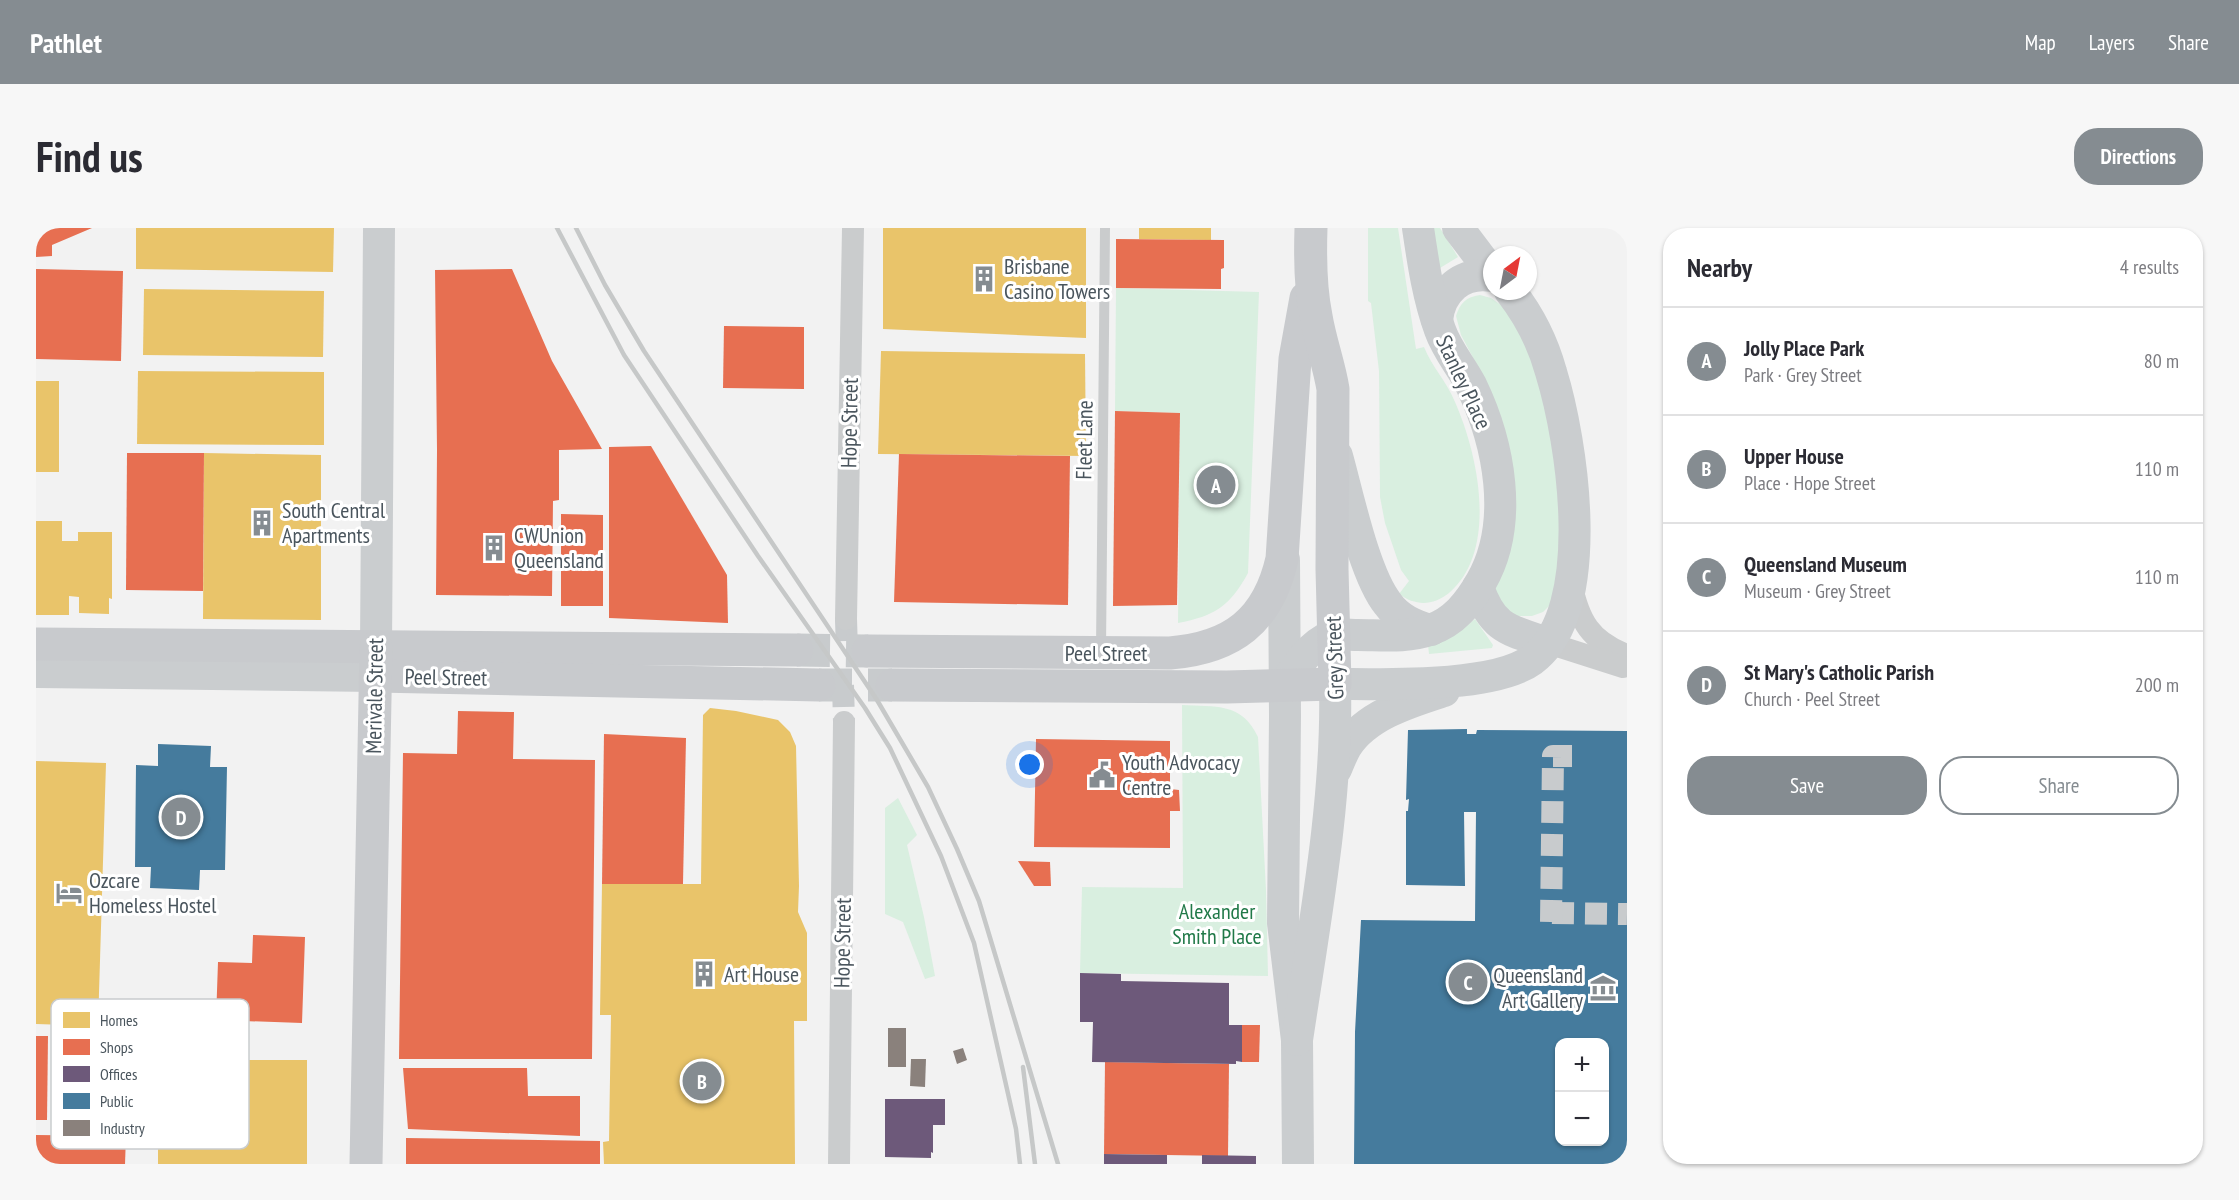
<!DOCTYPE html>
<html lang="en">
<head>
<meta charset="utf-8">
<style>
	:root { --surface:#fff; --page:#f7f7f7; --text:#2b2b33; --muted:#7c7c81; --line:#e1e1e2; --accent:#858c91 }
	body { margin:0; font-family:"PT Sans Narrow",sans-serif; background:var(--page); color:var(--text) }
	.controls { position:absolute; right:18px; bottom:18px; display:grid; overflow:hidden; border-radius:12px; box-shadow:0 2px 4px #0004 }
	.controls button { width:54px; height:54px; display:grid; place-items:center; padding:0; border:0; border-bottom:2px solid var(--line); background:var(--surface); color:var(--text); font:30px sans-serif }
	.compass { position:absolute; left:1447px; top:18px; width:54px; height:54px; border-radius:50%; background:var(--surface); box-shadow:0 2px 4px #0004; rotate:32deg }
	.you { position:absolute; left:994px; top:537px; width:21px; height:21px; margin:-15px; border:4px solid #fff; border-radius:50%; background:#1a73e8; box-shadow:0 0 0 9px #1a73e833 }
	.badge { display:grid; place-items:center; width:39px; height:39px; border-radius:50%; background:var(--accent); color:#fff; font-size:20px; font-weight:700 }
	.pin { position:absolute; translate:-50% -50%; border:3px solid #fff; box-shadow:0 2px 6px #0006 }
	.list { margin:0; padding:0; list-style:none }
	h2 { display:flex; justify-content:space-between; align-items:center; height:78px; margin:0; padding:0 24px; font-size:26px }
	h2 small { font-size:20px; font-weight:400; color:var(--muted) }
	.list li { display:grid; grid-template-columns:39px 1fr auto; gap:18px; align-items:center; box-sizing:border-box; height:108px; padding:0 24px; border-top:2px solid var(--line) }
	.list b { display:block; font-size:22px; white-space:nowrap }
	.list p { margin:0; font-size:20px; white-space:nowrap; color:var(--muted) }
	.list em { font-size:20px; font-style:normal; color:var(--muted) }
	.actions { display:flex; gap:12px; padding:18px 24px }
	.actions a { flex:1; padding:14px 0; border:2px solid var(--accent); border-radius:24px; text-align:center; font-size:21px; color:var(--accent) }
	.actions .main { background:var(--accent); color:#fff }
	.map { position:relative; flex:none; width:1591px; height:936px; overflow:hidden; border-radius:24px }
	header { display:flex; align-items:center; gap:36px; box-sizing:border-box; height:84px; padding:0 30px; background:var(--accent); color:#fff }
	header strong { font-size:28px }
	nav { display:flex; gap:33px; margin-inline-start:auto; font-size:21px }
	.intro { display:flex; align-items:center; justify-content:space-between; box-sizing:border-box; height:144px; padding:0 36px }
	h1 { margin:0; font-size:42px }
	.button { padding:15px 27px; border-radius:24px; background:var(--accent); color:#fff; font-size:21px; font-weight:700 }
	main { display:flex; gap:36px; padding:0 36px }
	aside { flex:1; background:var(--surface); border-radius:24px; box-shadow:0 2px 4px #0004 }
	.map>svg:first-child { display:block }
	.green { fill:#d9efe0 }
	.homes { fill:#e9c46a }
	.shops { fill:#e76f51 }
	.offices { fill:#6d597a }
	.public { fill:#457b9d; fill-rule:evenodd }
	.industry { fill:#8a817c }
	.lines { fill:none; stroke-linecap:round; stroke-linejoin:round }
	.street-tunnel { stroke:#c8cbcd; stroke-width:22; stroke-dasharray:22 11; stroke-linecap:butt }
	.primary-tunnel { stroke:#c8cbcd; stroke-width:33; stroke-dasharray:33 16; stroke-linecap:butt }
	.lane { stroke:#cacccd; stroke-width:10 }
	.street { stroke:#cacccd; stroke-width:22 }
	.secondary { stroke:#cacdcf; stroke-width:32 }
	.primary { stroke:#c8cacd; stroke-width:33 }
	.rail { stroke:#c6c8c8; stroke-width:4.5 }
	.labels { text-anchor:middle; stroke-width:6; stroke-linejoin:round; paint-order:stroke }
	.poi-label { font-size:22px; fill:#4a555d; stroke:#fff; text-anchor:start }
	.street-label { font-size:22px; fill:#4a555d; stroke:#fff }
	.park-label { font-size:22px; fill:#207948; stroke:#fff }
	.key { fill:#fff; stroke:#c9ccce; stroke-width:1.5 }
	.key-label { font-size:16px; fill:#4a555d }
</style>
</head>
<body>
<header>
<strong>Pathlet</strong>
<nav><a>Map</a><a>Layers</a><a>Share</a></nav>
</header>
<div class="intro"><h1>Find us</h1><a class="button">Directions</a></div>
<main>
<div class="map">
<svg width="1591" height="936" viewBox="0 0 1591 936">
	<rect width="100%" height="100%" fill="#f2f2f2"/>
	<g class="green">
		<path d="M1332 0H1362L1380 121 1388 119C1396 139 1411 154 1419 174 1442 226 1463 322 1413 365 1397 378 1379 378 1363 366L1373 353 1365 342 1349 295 1344 269 1343 143 1335 75 1332 73Z"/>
		<path d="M1394 0H1404L1422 29 1404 40Z"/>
		<path d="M1080 60 1223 64 1212 345C1194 378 1179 388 1142 395L1144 185 1079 183Z"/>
		<path d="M1444 67 1455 70 1465 77 1495 115 1524 233 1523 351 1513 378 1507 384 1496 388H1480L1470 382 1460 365 1452 158 1425 107 1420 88C1424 75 1430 69 1444 67Z"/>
		<path d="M1439 391 1457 417 1456 420 1393 426 1392 417 1420 406Z"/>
		<path d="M1146 477C1179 479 1206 474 1222 509L1230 662 1232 748 1044 745 1046 659 1147 660Z"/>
		<path d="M862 570 881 607 871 617 888 689 899 748 889 751 867 694 849 686V580Z"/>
	</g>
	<g class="homes">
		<path d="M100 0H298L297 44 100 41Z"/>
		<path d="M847 0H1050V110L847 101Z"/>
		<path d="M1103 0H1175V12L1103 11Z"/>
		<path d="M108 61 288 63 287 129 107 127Z"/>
		<path d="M845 123 1049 126 1050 228 842 226Z"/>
		<path d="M102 143 288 144V217L101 216Z"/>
		<rect x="0" y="153" width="23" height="91"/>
		<path d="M168 225 285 227V392L167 391Z"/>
		<path d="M0 293H26V313H42V304H76V371L73 370V386L43 385V369L33 368V387H0Z"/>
		<path d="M674 480 700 483 742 492 754 504 760 518 763 658 762 684 771 705V793H758L759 936H568L567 914 573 913 575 787H564L566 656H665L667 487Z"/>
		<path d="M0 533 70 535 62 798 0 796Z"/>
		<rect x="122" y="832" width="149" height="104"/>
	</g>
	<g class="shops">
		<path d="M0 0H56L16 17V28L0 29Z"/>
		<path d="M1080 11 1188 12V40L1185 41V61L1080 60Z"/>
		<path d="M0 41 87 43 85 133 0 131Z"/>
		<path d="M476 41 516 133 566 221 523 222V272L517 273 516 368 400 367 401 222 399 42Z"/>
		<path d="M688 98 768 99V161L687 160Z"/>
		<path d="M1079 183 1144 185 1141 377 1077 378Z"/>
		<path d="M615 218 691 347 692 395 573 390V219Z"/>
		<path d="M91 225H168L167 363 90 362Z"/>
		<path d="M863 226 1034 228 1032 377 858 374Z"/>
		<path d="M525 286 567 287V378H525Z"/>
		<path d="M422 483 478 484 477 531 559 532 556 831H363L367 525 421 526Z"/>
		<path d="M568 506 650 510 647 656H566Z"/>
		<path d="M1000 511 1134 513V561L1143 562 1144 583H1134V620L998 619Z"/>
		<path d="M982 633 1014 634 1015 658H998Z"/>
		<path d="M217 707 269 709 266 795 180 792 182 734 216 735Z"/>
		<path d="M1206 797H1224L1223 834H1206Z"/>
		<path d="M0 808H12L11 892H0Z"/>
		<path d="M1069 834 1193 836 1192 928 1068 926Z"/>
		<path d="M367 840H491L492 868H544V908L372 901Z"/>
		<path d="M0 907 90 908 89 936H0Z"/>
		<path d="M370 910 564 913V936H370Z"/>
	</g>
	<g class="offices">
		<path d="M1044 745 1085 746V753L1193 755V797H1206V834L1200 833V836L1056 834 1057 794H1044Z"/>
		<path d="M849 871H909V897H897V925L895 924V930L849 929Z"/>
		<path d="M1068 926 1131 927V936H1068Z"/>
		<path d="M1166 927 1220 928V936H1166Z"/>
	</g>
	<g class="public">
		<path d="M1431 501V506H1440L1441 502 1591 503V936H1318L1319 804 1325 692 1439 693 1440 584H1428L1429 658 1370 657V583H1372L1373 571 1370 572 1372 502ZM1524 814H1568V914H1524Z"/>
		<path d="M122 516 175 518 174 539H191L189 642H164L163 662 114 660 115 639H99L100 537 122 538Z"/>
	</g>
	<g class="industry">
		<rect x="852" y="800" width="18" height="39"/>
		<path d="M927 820 931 832 921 836 917 823Z"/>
		<path d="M875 831H890L889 859 874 858Z"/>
	</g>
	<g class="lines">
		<g class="street-tunnel">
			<path d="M810 391 811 423"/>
			<path d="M807 457 808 494"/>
			<path d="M1516 685 1591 686"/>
			<path d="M1515 694 1517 528H1536"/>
		</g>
		<g class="primary-tunnel">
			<path d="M761 422 832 423"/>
			<path d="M783 457H856"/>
		</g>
		<path class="lane" d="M1065 422 1069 0"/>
		<g class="street">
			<path d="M1535 355C1543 393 1554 413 1591 427"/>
			<path d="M810 391 817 0"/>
			<path d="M1512 415 1587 439"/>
			<path d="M803 936 808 494"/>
		</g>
		<g class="secondary">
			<path d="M1422 0 1456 45"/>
			<path d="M1401 92C1404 63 1426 43 1456 48"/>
			<path d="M1301 228C1312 267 1328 346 1352 376 1362 390 1379 398 1395 402"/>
			<path d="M1248 332 1249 488 1247 695 1261 812 1262 936"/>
			<path d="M1442 359C1457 402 1473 402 1512 415"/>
			<path d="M340 419 343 0"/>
			<path d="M0 444 340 448"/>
			<path d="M1248 457C1260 439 1274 417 1295 408 1302 405 1313 407 1322 407 1345 407 1371 410 1394 402 1418 394 1433 375 1445 354 1479 295 1463 215 1435 157 1425 138 1411 122 1404 102 1392 69 1387 34 1382 0"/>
			<path d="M1300 541C1303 534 1306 526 1310 519 1330 487 1374 474 1408 463"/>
			<path d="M1261 812C1278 697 1302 573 1299 456 1348 456 1458 460 1496 432 1563 382 1536 212 1515 144 1507 115 1493 87 1474 63"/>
		</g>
		<g class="primary">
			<path d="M0 416 761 422"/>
			<path d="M832 423 1134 425C1196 420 1232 393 1246 331L1259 131 1270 70"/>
			<path d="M340 448 783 457"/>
			<path d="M856 457 1191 459 1299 456 1296 341 1297 161C1293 136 1284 113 1280 88 1274 59 1274 30 1275 0"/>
			<path d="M330 936 340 419"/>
		</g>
		<g class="rail">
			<path d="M521 0 588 127 722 328 829 480 854 520 905 628 938 715 980 901 984 936"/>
			<path d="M540 0 569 57 608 123 841 472 892 559 921 621 943 673 1022 936"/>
			<path d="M987 839 999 936"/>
		</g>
	</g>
	<defs>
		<g id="building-bare" transform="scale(2.07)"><path d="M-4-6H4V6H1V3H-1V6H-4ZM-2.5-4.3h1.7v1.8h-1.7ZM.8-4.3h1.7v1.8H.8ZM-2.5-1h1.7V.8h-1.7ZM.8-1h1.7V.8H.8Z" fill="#858c91" stroke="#fff" stroke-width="2.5" paint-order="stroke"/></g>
		<g id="civic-bare" transform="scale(2.07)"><path d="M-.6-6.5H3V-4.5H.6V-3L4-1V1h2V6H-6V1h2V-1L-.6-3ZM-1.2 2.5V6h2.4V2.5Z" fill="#858c91" stroke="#fff" stroke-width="2.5" paint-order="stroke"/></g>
		<g id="hotel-bare" transform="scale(2.07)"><path d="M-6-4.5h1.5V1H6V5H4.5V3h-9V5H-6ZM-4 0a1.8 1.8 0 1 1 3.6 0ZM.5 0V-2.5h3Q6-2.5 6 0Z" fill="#858c91" stroke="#fff" stroke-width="2.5" paint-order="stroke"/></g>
		<g id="museum-bare" transform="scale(2.07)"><path d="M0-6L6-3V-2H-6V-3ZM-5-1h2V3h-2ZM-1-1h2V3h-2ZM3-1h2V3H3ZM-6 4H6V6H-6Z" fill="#858c91" stroke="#fff" stroke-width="2.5" paint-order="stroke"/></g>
	</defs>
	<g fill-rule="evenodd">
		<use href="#building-bare" x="948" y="51"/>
		<use href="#building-bare" x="226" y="295"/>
		<use href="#building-bare" x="458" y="320"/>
		<use href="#civic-bare" x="1066" y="547"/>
		<use href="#hotel-bare" x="33" y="665"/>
		<use href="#building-bare" x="668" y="746"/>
		<use href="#museum-bare" x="1567" y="760"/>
	</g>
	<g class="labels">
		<g class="poi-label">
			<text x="968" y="46">Brisbane<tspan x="968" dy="25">Casino Towers</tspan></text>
			<text x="246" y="290">South Central<tspan x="246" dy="25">Apartments</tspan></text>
			<text x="478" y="315">CWUnion<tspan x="478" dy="25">Queensland</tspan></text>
			<text x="1086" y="542">Youth Advocacy<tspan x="1086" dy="25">Centre</tspan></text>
			<text x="53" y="660">Ozcare<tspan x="53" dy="25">Homeless Hostel</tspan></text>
			<text x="688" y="754">Art House</text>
			<text x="1547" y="755" text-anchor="end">Queensland<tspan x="1547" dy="25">Art Gallery</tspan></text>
		</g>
		<g class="street-label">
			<text transform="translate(1428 154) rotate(65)" y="8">Stanley Place</text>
			<text transform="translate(813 195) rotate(-89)" y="8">Hope Street</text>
			<text transform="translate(1048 212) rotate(-89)" y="8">Fleet Lane</text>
			<text x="1070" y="433">Peel Street</text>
			<text transform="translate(1298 430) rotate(-92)" y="8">Grey Street</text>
			<text transform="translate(410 449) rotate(1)" y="8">Peel Street</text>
			<text transform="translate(338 468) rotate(-89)" y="8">Merivale Street</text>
			<text transform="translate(806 715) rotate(-89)" y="8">Hope Street</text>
		</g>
		<g class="park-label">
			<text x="1181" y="691">Alexander<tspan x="1181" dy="25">Smith Place</tspan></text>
		</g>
	</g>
	<rect x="15" y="771" width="198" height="150" rx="9" class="key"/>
	<rect x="27" y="784" width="27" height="16" fill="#e9c46a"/>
	<rect x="27" y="811" width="27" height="16" fill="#e76f51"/>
	<rect x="27" y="838" width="27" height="16" fill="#6d597a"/>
	<rect x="27" y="865" width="27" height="16" fill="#457b9d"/>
	<rect x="27" y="892" width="27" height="16" fill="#8a817c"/>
	<g class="key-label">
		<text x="64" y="798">Homes</text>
		<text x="64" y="825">Shops</text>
		<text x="64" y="852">Offices</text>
		<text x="64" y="879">Public</text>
		<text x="64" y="906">Industry</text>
	</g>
</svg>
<div class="controls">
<button>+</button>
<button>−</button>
</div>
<svg class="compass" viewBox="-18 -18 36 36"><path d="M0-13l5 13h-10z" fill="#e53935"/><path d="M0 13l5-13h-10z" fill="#7c7c81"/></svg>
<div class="you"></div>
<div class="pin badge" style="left:1180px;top:257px">A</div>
<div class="pin badge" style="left:666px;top:853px">B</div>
<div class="pin badge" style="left:1432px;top:754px">C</div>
<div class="pin badge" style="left:145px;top:589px">D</div>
</div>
<aside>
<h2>Nearby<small>4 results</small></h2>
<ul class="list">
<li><span class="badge">A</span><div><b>Jolly Place Park</b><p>Park · Grey Street</p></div><em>80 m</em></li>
<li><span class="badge">B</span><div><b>Upper House</b><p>Place · Hope Street</p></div><em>110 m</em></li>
<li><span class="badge">C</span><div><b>Queensland Museum</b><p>Museum · Grey Street</p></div><em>110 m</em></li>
<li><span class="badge">D</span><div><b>St Mary's Catholic Parish</b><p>Church · Peel Street</p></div><em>200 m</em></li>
</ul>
<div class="actions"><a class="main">Save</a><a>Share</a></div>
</aside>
</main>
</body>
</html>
